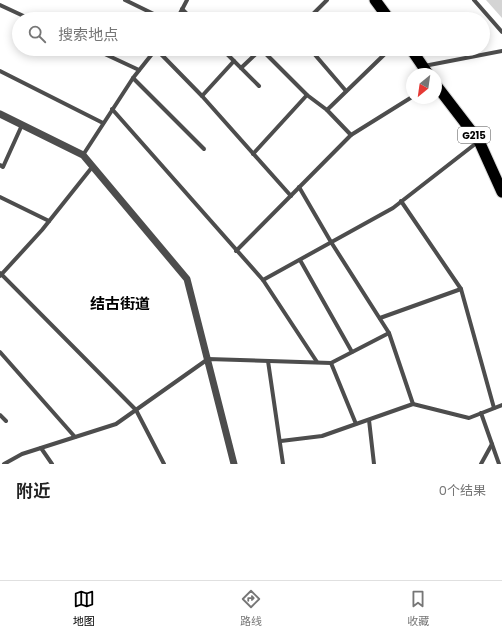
<!DOCTYPE html>
<html lang="zh">
<head>
<meta charset="utf-8">
<style>
	:root { --surface:#fff; --page:#f6f6f6; --text:#222; --muted:#767676; --line:#e0e0e0; --accent:#000 }
	body { margin:0; font-family:Poppins,"Noto Sans SC",sans-serif; background:var(--page); color:var(--text) }
	.compass { position:absolute; left:406px; top:68px; width:36px; height:36px; border-radius:50%; background:var(--surface); box-shadow:0 2px 10px #0003; rotate:209deg }
	.list { margin:0; padding:0; list-style:none }
	h2 { display:flex; justify-content:space-between; align-items:center; height:52px; margin:0; padding:0 16px; font-size:17px }
	h2 small { font-size:13px; font-weight:400; color:var(--muted) }
	.icon { flex:none; width:22px; height:22px; fill:none; stroke:currentColor; stroke-width:2; stroke-linecap:round; stroke-linejoin:round }
	.map { position:relative; flex:none; width:502px; height:464px; overflow:hidden }
	.search { position:absolute; background:var(--surface); box-shadow:0 2px 10px #0003; left:12px; right:12px; top:12px; height:44px; display:flex; align-items:center; gap:10px; box-sizing:border-box; padding:0 14px; border-radius:22px; color:var(--muted); font-size:15px }
	.sheet { height:116px; background:var(--surface) }
	nav { display:flex; justify-content:space-around; align-items:center; box-sizing:border-box; height:56px; border-top:1px solid var(--line); background:var(--surface); font-size:11px; color:var(--muted) }
	nav a { display:grid; justify-items:center; gap:2px }
	nav .on { color:var(--accent) }
	.map>svg:first-child { display:block }
	.green { fill:#d4d4d4 }
	.lines { fill:none; stroke-linecap:round; stroke-linejoin:round }
	.trunk-casing { stroke:#dbdbdb; stroke-width:13 }
	.minor { stroke:#4d4d4d; stroke-width:4 }
	.tertiary { stroke:#4d4d4d; stroke-width:7 }
	.trunk { stroke:#000; stroke-width:11 }
	.labels { text-anchor:middle; stroke-width:4; stroke-linejoin:round; paint-order:stroke }
	.shield { fill:#fff; stroke:#4c4c4c; stroke-width:1 }
	.shield-label { font-size:10px; font-weight:bold; fill:#000 }
	.district-label { font-size:15px; font-weight:bold; fill:#000; stroke:#fff }
</style>
</head>
<body>
<div class="map">
<svg width="502" height="464" viewBox="0 0 502 464">
	<rect width="100%" height="100%" fill="#fff"/>
	<path class="green" d="M486 0H502V18Z"/>
	<g class="lines">
		<g class="trunk-casing">
			<g id="trunk">
				<path d="M375 0 389 19"/>
				<path d="M411 49 428 74"/>
				<path d="M436 85 479 141 502 192"/>
			</g>
		</g>
		<g class="minor">
			<path d="M125 0 164 19"/>
			<path d="M474 0 502 32"/>
			<path d="M0 5 30 19"/>
			<path d="M182 9 192 19"/>
			<path d="M177 19 187 0"/>
			<path d="M308 19 327 0"/>
			<path d="M94 49 139 70"/>
			<path d="M156 49 202 96 291 196"/>
			<path d="M222 49 259 86"/>
			<path d="M310 49 346 91"/>
			<path d="M424 66 502 51"/>
			<path d="M241 68 261 49 307 95 327 110 351 135"/>
			<path d="M0 71 103 123"/>
			<path d="M133 78 204 149"/>
			<path d="M202 96 234 61"/>
			<path d="M112 109 263 280 317 362"/>
			<path d="M327 110 390 49"/>
			<path d="M253 154 307 95"/>
			<path d="M83 155 133 78 156 49"/>
			<path d="M0 165 3 167 22 125"/>
			<path d="M299 187 331 242 389 333 413 404"/>
			<path d="M0 197 49 221"/>
			<path d="M401 201 461 289 494 408"/>
			<path d="M236 251 351 135 412 97"/>
			<path d="M300 260 352 352"/>
			<path d="M0 273 136 410 164 464"/>
			<path d="M0 276 42 230 93 166"/>
			<path d="M263 280 393 208 479 141"/>
			<path d="M380 318 461 289"/>
			<path d="M0 352 75 437"/>
			<path d="M268 361 283 464"/>
			<path d="M331 363 356 424"/>
			<path d="M481 413 499 464"/>
			<path d="M0 415 6 421"/>
			<path d="M369 420 374 464"/>
			<path d="M281 441 322 436 413 404 469 418 502 405"/>
			<path d="M41 448 52 464"/>
			<path d="M4 464 22 454 116 424 208 359 331 363 389 333"/>
			<path d="M481 464 492 444"/>
		</g>
		<path class="tertiary" d="M0 114 83 155 187 279 234 464"/>
		<use href="#trunk" class="trunk"/>
	</g>
	<g class="labels">
		<rect class="shield" x="458" y="127" width="32" height="16" rx="3"/>
		<g class="shield-label">
			<text x="474" y="139">G215</text>
		</g>
		<g class="district-label">
			<text x="120" y="309">结古街道</text>
		</g>
	</g>
</svg>
<svg class="compass" viewBox="-18 -18 36 36"><path d="M0-13l5 13h-10z" fill="#e53935"/><path d="M0 13l5-13h-10z" fill="#767676"/></svg>
<div class="search"><svg class="icon" aria-label="search" viewBox="0 0 24 24"><circle cx="10" cy="10" r="6"/><path d="M15 15l6 6"/></svg>搜索地点</div>
</div>
<section class="sheet">
<h2>附近<small>0个结果</small></h2>
<ul class="list">
</ul>
</section>
<nav>
<a class="on"><svg class="icon" aria-label="map" viewBox="0 0 24 24"><path d="M3 6l6-2 6 2 6-2v14l-6 2-6-2-6 2zM9 4v14M15 6v14"/></svg>地图</a>
<a><svg class="icon" aria-label="directions" viewBox="0 0 24 24"><path d="M12 3l9 9-9 9-9-9zM9 14v-3h6M13 9l2 2-2 2"/></svg>路线</a>
<a><svg class="icon" aria-label="saved" viewBox="0 0 24 24"><path d="M7 4h10v16l-5-4-5 4z"/></svg>收藏</a>
</nav>
</body>
</html>
